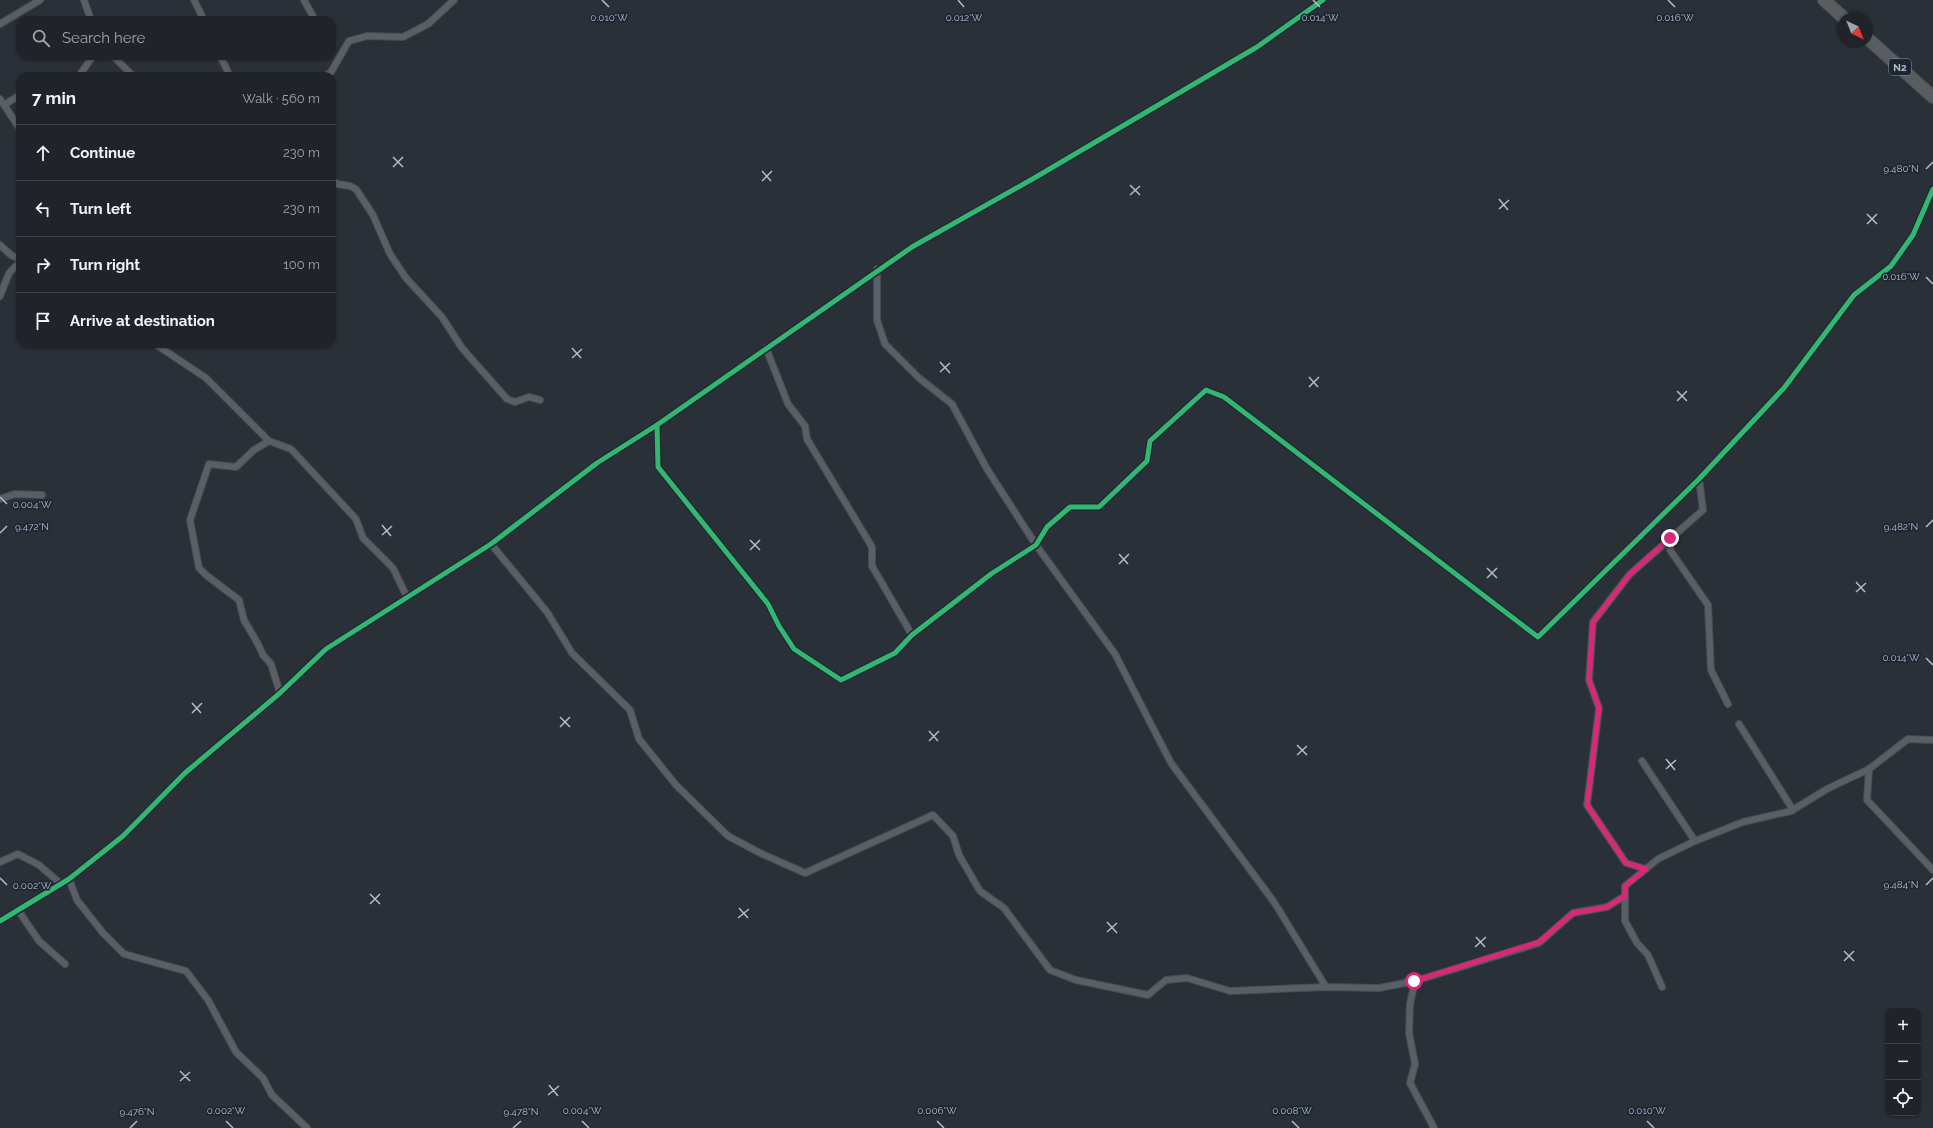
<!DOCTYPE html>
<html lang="en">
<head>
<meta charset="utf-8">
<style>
	:root { --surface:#20242a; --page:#282c32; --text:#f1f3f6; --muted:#a2a4a8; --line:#3d4147 }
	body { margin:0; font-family:Raleway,sans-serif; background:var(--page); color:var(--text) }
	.controls { position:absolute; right:12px; bottom:12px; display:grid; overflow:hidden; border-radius:8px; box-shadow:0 1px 3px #0004 }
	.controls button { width:36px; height:36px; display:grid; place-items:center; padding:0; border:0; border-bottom:1px solid var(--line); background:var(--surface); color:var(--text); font:20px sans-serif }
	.compass { position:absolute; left:1837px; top:12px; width:36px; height:36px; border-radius:50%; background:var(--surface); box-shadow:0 1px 3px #0004; rotate:137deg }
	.stop { position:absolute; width:12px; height:12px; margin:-9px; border:3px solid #db2777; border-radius:50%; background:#fff }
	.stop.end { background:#db2777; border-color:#fff; box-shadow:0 1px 4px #0008 }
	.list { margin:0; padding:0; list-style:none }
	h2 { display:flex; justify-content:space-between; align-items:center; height:52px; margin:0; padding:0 16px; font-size:17px }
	h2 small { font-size:13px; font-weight:400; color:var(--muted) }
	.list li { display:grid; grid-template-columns:26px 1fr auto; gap:12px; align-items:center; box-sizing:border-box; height:56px; padding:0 16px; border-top:1px solid var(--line) }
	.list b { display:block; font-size:15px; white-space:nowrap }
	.list em { font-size:13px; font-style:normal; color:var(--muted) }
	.icon { flex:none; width:22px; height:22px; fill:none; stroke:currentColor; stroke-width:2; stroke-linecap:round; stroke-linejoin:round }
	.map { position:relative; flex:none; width:1933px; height:1128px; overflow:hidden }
	.search { position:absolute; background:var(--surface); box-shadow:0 1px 3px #0004; left:16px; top:16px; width:320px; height:44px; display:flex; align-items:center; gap:10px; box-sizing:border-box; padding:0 14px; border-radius:12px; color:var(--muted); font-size:15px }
	.panel { position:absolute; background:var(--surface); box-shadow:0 1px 3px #0004; left:16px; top:72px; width:320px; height:276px; border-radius:12px }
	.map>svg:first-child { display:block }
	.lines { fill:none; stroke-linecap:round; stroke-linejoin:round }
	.street-casing { stroke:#484c53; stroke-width:8 }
	.highway-casing { stroke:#474c53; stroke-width:14 }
	.street { stroke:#5a5e66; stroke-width:6 }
	.highway { stroke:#5a5d60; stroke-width:12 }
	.cycleway-casing { stroke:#1d2633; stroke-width:8 }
	.cycleway { stroke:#33b770; stroke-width:5 }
	.route { stroke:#db2777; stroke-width:5 }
	.ticks { fill:none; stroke:#b4bcc9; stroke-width:1.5 }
	.labels { text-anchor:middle; stroke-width:3.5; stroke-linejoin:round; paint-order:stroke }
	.shield { fill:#1d2633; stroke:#878f9c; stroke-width:1 }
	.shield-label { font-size:10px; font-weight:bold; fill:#b4bcc9 }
	.ticks-label { font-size:10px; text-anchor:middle; fill:#b4bcc9; stroke:#1d2633; stroke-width:3.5; stroke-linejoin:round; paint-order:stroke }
</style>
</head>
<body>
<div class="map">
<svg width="1933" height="1128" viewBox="0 0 1933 1128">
	<rect width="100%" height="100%" fill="#2a3038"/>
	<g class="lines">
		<g class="street-casing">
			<g id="street">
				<path d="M84 0 91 20"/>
				<path d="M194 0 204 20"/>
				<path d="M304 0 315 20"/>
				<path d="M0 24 40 0"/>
				<path d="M113 56 133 76"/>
				<path d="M220 56 230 76"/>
				<path d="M79 76 93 56"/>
				<path d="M325 76 331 72 349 41 367 36 403 37 428 24 454 0"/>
				<path d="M0 99 20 129"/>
				<path d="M4 105 20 95"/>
				<path d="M332 180 337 184 350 186 356 189 373 215 390 254 406 278 442 317 462 348 507 399 515 402 529 397 540 400"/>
				<path d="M0 245 11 255 20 259"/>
				<path d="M877 269V320L885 344 919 378 952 404 987 469 1036 545 1115 654 1171 763 1274 902 1326 987"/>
				<path d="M0 296 9 273 20 262"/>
				<path d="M155 344 206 378 269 441 291 449 356 519 363 538 393 568 407 597"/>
				<path d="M766 348 788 404 805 426 807 439 872 547V566L912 635"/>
				<path d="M657 425 658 467 768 604 779 626 794 649 841 680 895 653 912 635 991 574 1036 545 1047 527 1070 507H1099L1147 461 1150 441 1206 390 1224 397 1538 637 1699 479 1784 388 1854 295 1891 266 1913 235 1933 189"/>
				<path d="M269 441 254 450 236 467 209 464 190 520 199 568 206 575 239 600 244 620 258 644 263 655 271 664 280 693"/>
				<path d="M0 499 15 494 42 495"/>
				<path d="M1671 538 1670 550 1708 605 1711 670 1728 704"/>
				<path d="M491 544 547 612 572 653 630 710 639 739 676 785 728 836 762 854 805 873 933 815 953 836 959 855 980 891 1004 908 1050 970 1076 980 1148 995 1166 980 1187 978 1230 991 1326 987 1379 988 1415 981 1539 943 1573 913 1607 907 1625 896"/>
				<path d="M1739 724 1793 810"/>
				<path d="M1642 761 1695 841"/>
				<path d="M1869 769 1867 800 1933 870"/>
				<path d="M0 862 18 854 39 865 61 884"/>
				<path d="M1646 869 1626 863 1587 805 1599 708 1589 680 1593 622 1630 574 1703 510 1699 479"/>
				<path d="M69 879 77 900 103 933 124 954 186 971 208 1000 236 1052 263 1078 272 1095 307 1128"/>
				<path d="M18 910 39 941 65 964"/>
				<path d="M0 921 69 879 123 836 185 773 280 693 326 649 491 544 597 463 657 425 912 247 1036 177 1257 47 1323 0"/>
				<path d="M1415 981 1410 1004 1409 1033 1415 1064 1410 1083 1434 1128"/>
				<path d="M1662 987 1648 955 1637 943 1625 921V886L1658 859 1695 841 1743 822 1791 811 1827 789 1869 769 1908 739 1933 740"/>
			</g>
		</g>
		<g class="highway-casing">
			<g id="highway">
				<path d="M1824 0 1844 18"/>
				<path d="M1867 38 1933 97"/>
			</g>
		</g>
		<use href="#street" class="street"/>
		<use href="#highway" class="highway"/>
		<g class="cycleway-casing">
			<g id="cycleway">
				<path d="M657 425 658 467 768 604 779 626 794 649 841 680 895 653 912 635 991 574 1036 545 1047 527 1070 507H1099L1147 461 1150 441 1206 390 1224 397 1538 637 1699 479 1784 388 1854 295 1891 266 1913 235 1933 189"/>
				<path d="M0 921 69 879 123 836 185 773 280 693 326 649 491 544 597 463 657 425 912 247 1036 177 1257 47 1323 0"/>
			</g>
		</g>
		<use href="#cycleway" class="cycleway"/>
	</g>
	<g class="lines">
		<path class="route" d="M1414 981 1539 942 1573 913 1607 907 1625 896V886L1646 869 1626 863 1587 805 1599 708 1589 680 1593 622 1630 574 1670 538"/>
	</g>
	<path class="ticks" d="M602 0 609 7M958 0 964 7M1313 0 1320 7M1668 0 1675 7M393 157 403 167M393 167 403 157M1926 169 1933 162M762 171 771 181M762 181 772 171M1130 185 1140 195M1130 195 1140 186M1499 199 1508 210M1499 209 1509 200M1867 214 1877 224M1867 224 1877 214M1926 277 1933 284M572 348 581 358M572 358 582 349M940 362 950 373M940 372 950 363M1309 377 1318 387M1309 387 1319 377M1677 391 1687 401M1677 401 1687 391M0 497 7 504M382 525 391 536M1926 527 1933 520M0 533 7 526M382 535 392 526M750 540 760 550M750 550 760 540M1119 554 1128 564M1119 564 1129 554M1487 568 1497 578M1487 578 1497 568M1856 582 1865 592M1856 592 1866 583M1926 658 1933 665M192 703 201 713M192 713 202 703M560 717 570 727M560 727 570 717M929 731 938 741M929 741 939 731M1297 745 1307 755M1297 755 1307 746M1666 759 1675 770M1666 769 1676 760M0 878 7 885M1926 885 1933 878M370 894 380 904M370 904 380 894M739 908 748 918M738 918 749 909M1107 922 1117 933M1107 932 1117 923M1476 937 1485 947M1475 947 1486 937M1844 951 1854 961M1844 961 1854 951M180 1071 190 1081M180 1081 190 1072M549 1085 558 1096M548 1095 559 1086M226 1121 233 1128M582 1121 589 1128M937 1121 944 1128M1292 1121 1299 1128M1647 1121 1654 1128M130 1128 137 1121M513 1128 521 1121"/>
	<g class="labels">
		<rect class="shield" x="1889" y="59" width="22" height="16" rx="3"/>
		<g class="shield-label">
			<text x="1900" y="71">N2</text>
		</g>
	</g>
	<g class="ticks-label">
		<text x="609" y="21">0.010°W</text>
		<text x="964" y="21">0.012°W</text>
		<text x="1320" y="21">0.014°W</text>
		<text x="1675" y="21">0.016°W</text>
		<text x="1901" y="172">9.480°N</text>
		<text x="1901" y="280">0.016°W</text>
		<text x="32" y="508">0.004°W</text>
		<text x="32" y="530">9.472°N</text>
		<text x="1901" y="530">9.482°N</text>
		<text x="1901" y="661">0.014°W</text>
		<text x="1901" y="888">9.484°N</text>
		<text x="32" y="889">0.002°W</text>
		<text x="226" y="1114">0.002°W</text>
		<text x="582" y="1114">0.004°W</text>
		<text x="937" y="1114">0.006°W</text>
		<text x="1292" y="1114">0.008°W</text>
		<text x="1647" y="1114">0.010°W</text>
		<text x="137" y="1115">9.476°N</text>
		<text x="521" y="1115">9.478°N</text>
	</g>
</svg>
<div class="controls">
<button>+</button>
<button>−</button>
<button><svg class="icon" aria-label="locate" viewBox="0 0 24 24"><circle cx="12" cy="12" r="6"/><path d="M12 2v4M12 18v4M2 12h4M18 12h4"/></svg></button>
</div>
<svg class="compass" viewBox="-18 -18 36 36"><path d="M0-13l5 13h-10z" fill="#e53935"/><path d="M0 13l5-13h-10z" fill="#a2a4a8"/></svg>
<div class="stop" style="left:1414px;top:981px"></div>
<div class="stop end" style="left:1670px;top:538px"></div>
<div class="search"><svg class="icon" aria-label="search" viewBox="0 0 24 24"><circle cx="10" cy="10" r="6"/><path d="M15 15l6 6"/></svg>Search here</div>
<section class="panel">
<h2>7 min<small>Walk · 560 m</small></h2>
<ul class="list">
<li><svg class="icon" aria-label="ahead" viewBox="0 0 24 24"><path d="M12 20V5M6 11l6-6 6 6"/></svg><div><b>Continue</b></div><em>230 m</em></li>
<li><svg class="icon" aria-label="left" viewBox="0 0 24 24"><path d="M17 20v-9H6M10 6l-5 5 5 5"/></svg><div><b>Turn left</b></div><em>230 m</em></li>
<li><svg class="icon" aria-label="right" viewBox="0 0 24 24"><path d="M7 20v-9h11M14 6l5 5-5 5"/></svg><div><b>Turn right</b></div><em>100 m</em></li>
<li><svg class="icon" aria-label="arrive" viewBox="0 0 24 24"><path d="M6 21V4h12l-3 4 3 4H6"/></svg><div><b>Arrive at destination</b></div></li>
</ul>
</section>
</div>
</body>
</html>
